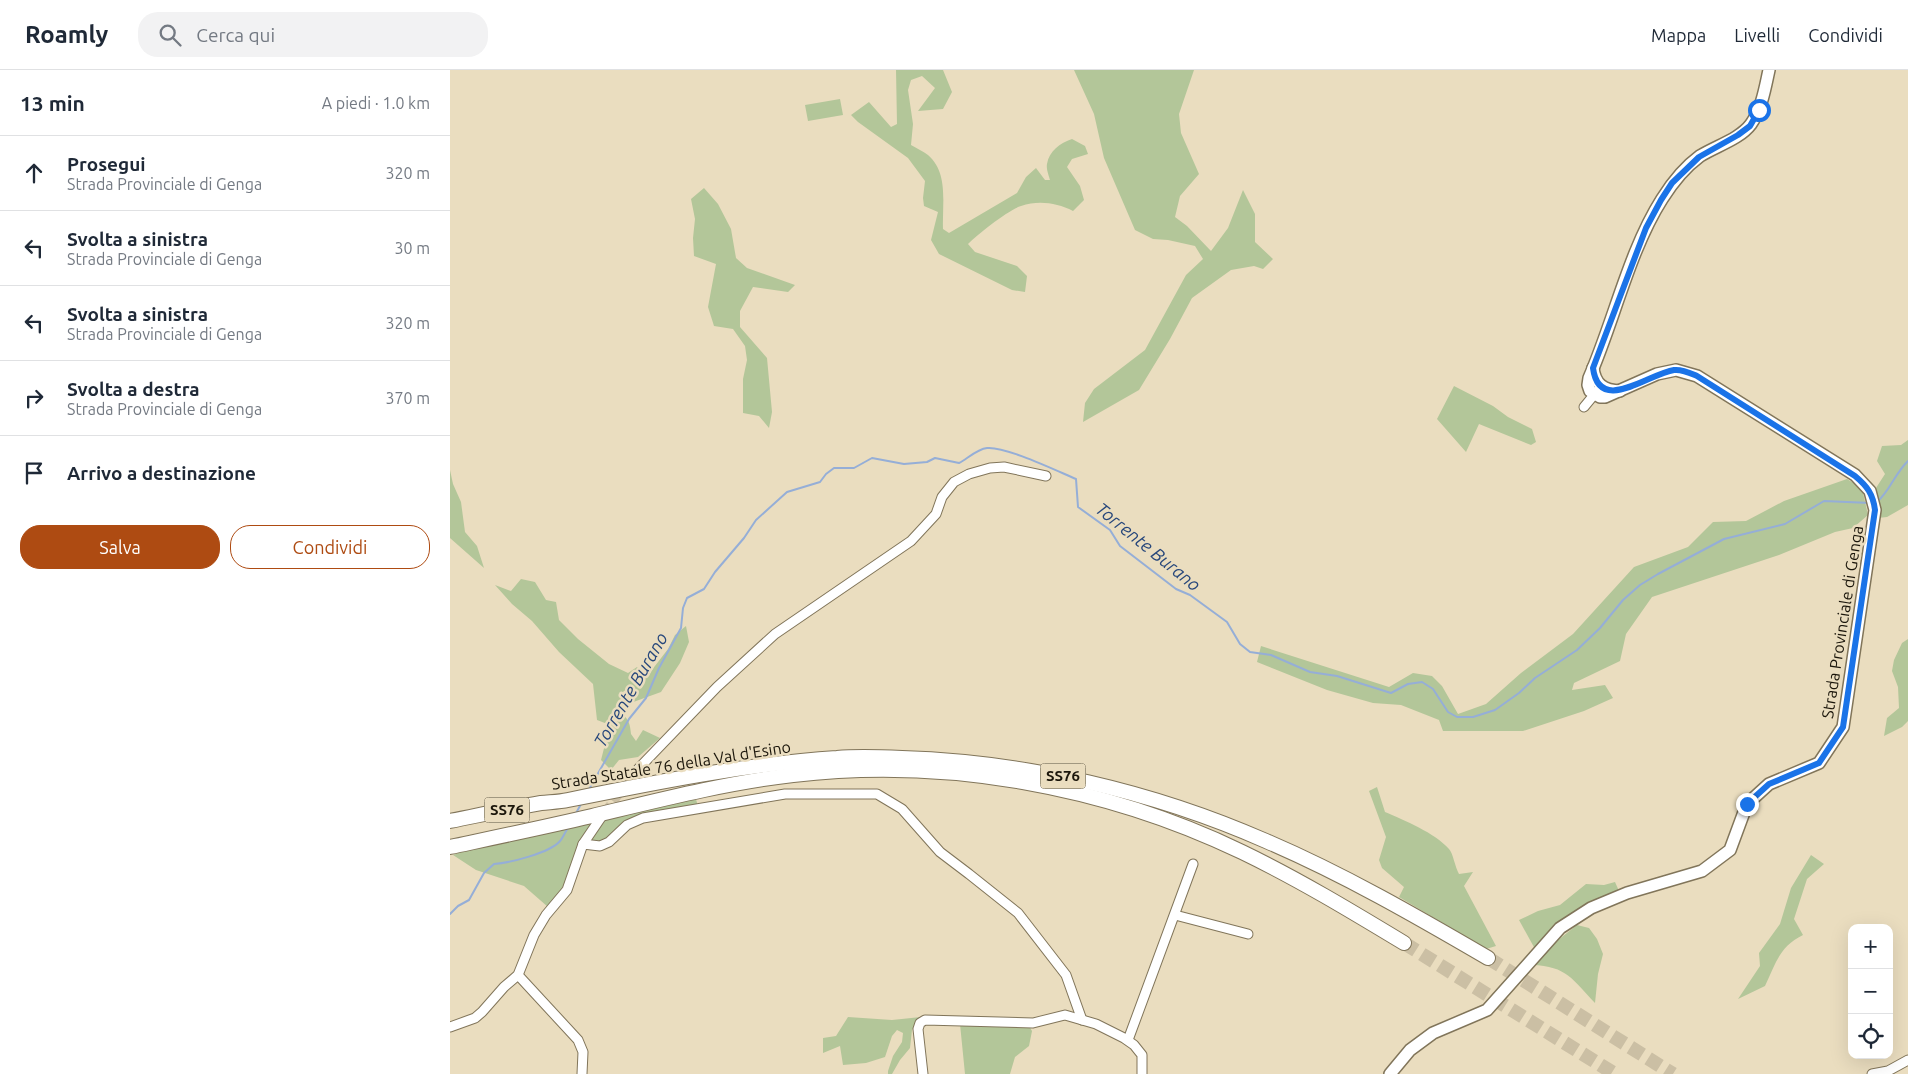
<!DOCTYPE html>
<html lang="it">
<head>
<meta charset="utf-8">
<style>
	:root { --surface:#fff; --page:#f2f2f3; --text:#1f2937; --muted:#747a83; --line:#e0e1e3; --accent:#ae4b12 }
	body { margin:0; font-family:Ubuntu,sans-serif; background:var(--page); color:var(--text) }
	.controls { position:absolute; right:15px; bottom:15px; display:grid; overflow:hidden; border-radius:10px; box-shadow:0 5px 20px #0002 }
	.controls button { width:45px; height:45px; display:grid; place-items:center; padding:0; border:0; border-bottom:1px solid var(--line); background:var(--surface); color:var(--text); font:25px sans-serif }
	.stop { position:absolute; width:15px; height:15px; margin:-11px; border:4px solid #1a73e8; border-radius:50%; background:#fff }
	.stop.end { background:#1a73e8; border-color:#fff; box-shadow:0 1px 5px #0008 }
	.list { margin:0; padding:0; list-style:none }
	h2 { display:flex; justify-content:space-between; align-items:center; height:65px; margin:0; padding:0 20px; font-size:21px }
	h2 small { font-size:16px; font-weight:400; color:var(--muted) }
	.list li { display:grid; grid-template-columns:32px 1fr auto; gap:15px; align-items:center; box-sizing:border-box; height:75px; padding:0 20px; border-top:1px solid var(--line) }
	.list b { display:block; font-size:19px; white-space:nowrap }
	.list p { margin:0; font-size:16px; white-space:nowrap; color:var(--muted) }
	.list em { font-size:16px; font-style:normal; color:var(--muted) }
	.actions { display:flex; gap:10px; padding:15px 20px }
	.actions a { flex:1; padding:11px 0; border:1px solid var(--accent); border-radius:20px; text-align:center; font-size:18px; color:var(--accent) }
	.actions .main { background:var(--accent); color:#fff }
	.icon { flex:none; width:28px; height:28px; fill:none; stroke:currentColor; stroke-width:2; stroke-linecap:round; stroke-linejoin:round }
	.map { position:relative; flex:none; width:1458px; height:1004px; overflow:hidden }
	header { display:flex; align-items:center; gap:30px; box-sizing:border-box; height:70px; padding:0 25px; background:var(--surface); border-bottom:1px solid var(--line) }
	header strong { font-size:24px }
	nav { display:flex; gap:28px; margin-inline-start:auto; font-size:18px }
	.search { width:350px; height:45px; background:var(--page); display:flex; align-items:center; gap:12px; box-sizing:border-box; padding:0 18px; border-radius:20px; color:var(--muted); font-size:19px }
	main { display:flex }
	aside { flex:1; background:var(--surface) }
	.map>svg:first-child { display:block }
	.green { fill:#b3c699 }
	.lines { fill:none; stroke-linecap:round; stroke-linejoin:round }
	.stream { stroke:#95aed7; stroke-width:2 }
	.minor-tunnel { stroke:#cbbfa4; stroke-width:9; stroke-dasharray:9 4.5; stroke-linecap:butt }
	.highway-tunnel { stroke:#cbbfa4; stroke-width:14; stroke-dasharray:14 7; stroke-linecap:butt }
	.minor-casing { stroke:#81755a; stroke-width:11 }
	.major-casing { stroke:#81755a; stroke-width:14 }
	.highway-casing { stroke:#81755a; stroke-width:16 }
	.minor { stroke:#fff; stroke-width:9 }
	.major { stroke:#fff; stroke-width:11 }
	.highway { stroke:#fff; stroke-width:14 }
	.route { stroke:#1a73e8; stroke-width:6 }
	.labels { text-anchor:middle; stroke-width:5; stroke-linejoin:round; paint-order:stroke }
	.shield { fill:#eaddbf; stroke:#595241; stroke-width:1 }
	.shield-label { font-size:15px; font-weight:bold; fill:#1b160b }
	.street-label { font-size:16px; fill:#1b160b; stroke:#eaddbf }
	.water-label { font-size:18px; font-style:italic; fill:#27477b; stroke:#eaddbf }
</style>
</head>
<body>
<header>
<strong>Roamly</strong>
<div class="search"><svg class="icon" aria-label="search" viewBox="0 0 24 24"><circle cx="10" cy="10" r="6"/><path d="M15 15l6 6"/></svg>Cerca qui</div>
<nav><a>Mappa</a><a>Livelli</a><a>Condividi</a></nav>
</header>
<main>
<aside>
<h2>13 min<small>A piedi · 1.0 km</small></h2>
<ul class="list">
<li><svg class="icon" aria-label="ahead" viewBox="0 0 24 24"><path d="M12 20V5M6 11l6-6 6 6"/></svg><div><b>Prosegui</b><p>Strada Provinciale di Genga</p></div><em>320 m</em></li>
<li><svg class="icon" aria-label="left" viewBox="0 0 24 24"><path d="M17 20v-9H6M10 6l-5 5 5 5"/></svg><div><b>Svolta a sinistra</b><p>Strada Provinciale di Genga</p></div><em>30 m</em></li>
<li><svg class="icon" aria-label="left" viewBox="0 0 24 24"><path d="M17 20v-9H6M10 6l-5 5 5 5"/></svg><div><b>Svolta a sinistra</b><p>Strada Provinciale di Genga</p></div><em>320 m</em></li>
<li><svg class="icon" aria-label="right" viewBox="0 0 24 24"><path d="M7 20v-9h11M14 6l5 5-5 5"/></svg><div><b>Svolta a destra</b><p>Strada Provinciale di Genga</p></div><em>370 m</em></li>
<li><svg class="icon" aria-label="arrive" viewBox="0 0 24 24"><path d="M6 21V4h12l-3 4 3 4H6"/></svg><div><b>Arrivo a destinazione</b></div></li>
</ul>
<div class="actions"><a class="main">Salva</a><a>Condividi</a></div>
</aside>
<div class="map">
<svg width="1458" height="1004" viewBox="0 0 1458 1004">
	<rect width="100%" height="100%" fill="#eaddbf"/>
	<g class="green">
		<path d="M446 0H493L502 22 493 39 468 41 485 18 472 6 461 10 458 20 463 54 461 75C466 78 473 81 478 85 499 103 492 134 493 159L499 163 567 123 576 107 586 98 595 110H600C599 106 596 99 597 94 599 81 610 73 622 69L635 76 638 84 622 89 617 97 630 116 634 130 623 141C607 133 589 130 571 136 558 140 528 164 518 174L525 182 567 196 577 206 575 222 562 220 489 184 481 170 488 142 474 136 473 128 475 111 458 88 408 52 401 45 419 32 441 57 447 54Z"/>
		<path d="M624 0H744L729 44 731 63 749 104 730 126 725 147 737 156 761 181 778 158 793 120 805 144V172L823 189 813 199 804 196 781 200 742 228 720 269 689 320 633 352 635 333 644 319 695 280 736 205 753 189 745 176 718 170 703 169 685 160 654 88 644 44Z"/>
		<path d="M390 29 393 45 358 51 355 35Z"/>
		<path d="M254 118 268 134 281 159 286 188 297 198 345 215 338 222 303 217 290 241V257L317 288 322 342 319 358 309 346 293 343V309L297 290 295 276 283 259 264 256 258 237 266 194 244 186 243 168 245 149 241 129Z"/>
		<path d="M1004 316 1043 336 1058 347 1082 359 1086 372 1081 375 1029 354 1016 382 987 349Z"/>
		<path d="M1458 370V435L1437 447 1428 448 1430 439 1426 418 1435 404 1427 391 1432 376 1451 375Z"/>
		<path d="M0 400 3 414 11 432 15 462 27 476 34 498 0 468Z"/>
		<path d="M1397 409 1412 418 1418 445 1403 458 1385 462 1329 485 1202 527 1176 564 1170 591 1124 613 1122 620 1155 615 1163 628 1134 641 1073 661H993L989 650 951 635 923 633 877 620 807 592 811 576 939 617 963 603 982 606 992 616 1008 644 1036 634 1071 603 1123 564 1184 497 1238 477 1263 452 1296 451 1334 431Z"/>
		<path d="M71 509 85 512 96 530 106 532 109 550 128 569 159 594 178 603 187 597 198 605 218 579 225 565 236 556 239 572 230 593 211 622 164 639C176 646 180 649 181 664L186 671 193 660 210 668 188 687 169 690 161 700 151 690 160 655 147 650 143 614 109 582 82 551 62 534 45 515 61 521Z"/>
		<path d="M1458 569V651L1452 657 1434 666 1437 648 1449 638 1448 617 1442 601 1444 590 1452 573Z"/>
		<path d="M927 717 935 742C954 750 985 763 999 779 1003 783 1005 797 1009 804L1023 802 1014 816 1046 876 1036 879 949 827 954 817 932 798 929 790 936 767 919 721Z"/>
		<path d="M245 726 248 736 186 746 150 773 132 767C123 789 116 822 98 837L74 816 26 800 3 785 16 780Z"/>
		<path d="M1361 785 1374 794 1357 809 1344 849 1353 865C1329 877 1326 893 1315 916L1288 929 1310 896 1309 883 1330 854 1341 818Z"/>
		<path d="M1165 812 1169 821C1137 831 1108 856 1085 879L1069 850 1088 841 1110 835 1136 814 1154 815Z"/>
		<path d="M1127 855 1139 858 1147 869 1153 884 1148 904 1145 933C1123 910 1117 896 1082 895L1093 882Z"/>
		<path d="M398 947 442 950 471 947 462 960 460 978 450 990 442 1004H438V1001L443 986 452 972 453 963 447 960 442 966 435 987 416 993 393 995 390 976 373 983V968L386 966Z"/>
		<path d="M510 954 579 956 582 961 579 976 565 987 560 1004H515Z"/>
	</g>
	<g class="lines">
		<g class="stream">
			<path d="M1427 432C1440 421 1445 403 1458 391"/>
			<path d="M138 721 179 649 196 628 209 598 231 558 233 538 237 528 254 519 265 502 294 468 306 450 337 422 370 412 376 404 384 398H404L422 388 454 394 477 392 485 388 509 393C517 389 527 379 537 378 555 376 607 401 626 409L628 437 660 460 670 476 726 519 740 525 777 552 790 574 800 582 821 585 860 602 887 606 941 623 958 614 972 612 983 619 998 642 1007 647H1023L1045 640 1069 623 1085 608 1127 580 1150 558 1173 530 1190 515 1208 504 1274 469 1335 454 1374 431 1420 433"/>
			<path d="M125 745 131 734"/>
			<path d="M0 844 8 836 19 830 34 803 44 794C59 793 100 783 110 771 113 768 115 762 118 758"/>
		</g>
		<path class="minor-tunnel" d="M155 742 188 699"/>
		<g class="highway-tunnel">
			<path d="M954 873 1165 1004"/>
			<path d="M1038 888 1223 1004"/>
		</g>
		<g class="minor-casing">
			<g id="minor">
				<path d="M1134 337 1148 320"/>
				<path d="M188 699 267 617 325 564 461 471 486 444 492 427 504 412 519 404 540 398 554 397 596 406"/>
				<path d="M133 774 150 776 159 772 177 755 193 748 335 724H427L452 739 490 782 519 804 568 843 616 905 632 950"/>
				<path d="M725 845 798 864"/>
				<path d="M68 905 128 970 133 982 132 1004"/>
				<path d="M0 957 25 948 32 942 54 917 68 905 84 865 96 845 117 820 133 774 152 746"/>
				<path d="M678 970 743 794"/>
				<path d="M473 1004 468 959 470 953 475 950 583 953 615 945 646 954 674 968 684 975 692 985V1004"/>
				<path d="M1422 1004 1438 1001 1458 990"/>
			</g>
		</g>
		<g class="major-casing">
			<g id="major">
				<path d="M1143 298C1145 314 1153 320 1170 321"/>
				<path d="M940 1004 960 980 983 963 1037 940 1110 858 1141 838 1177 823 1252 801 1280 780 1297 734 1319 714 1369 693 1393 657 1425 440 1420 421 1405 405 1247 306 1226 300 1207 304 1155 327H1150L1140 321 1138 315 1139 308C1164 251 1179 181 1212 129 1222 113 1235 97 1250 86 1266 76 1290 69 1301 54 1312 38 1315 18 1319 0"/>
			</g>
		</g>
		<g class="highway-casing">
			<g id="highway">
				<path d="M0 751C30 745 61 738 91 733 100 732 109 732 118 730 207 712 296 694 387 688 408 686 430 687 452 688 577 692 702 721 816 771 893 804 966 846 1038 888"/>
				<path d="M0 777C47 767 95 757 142 746 209 730 275 713 343 705 495 687 655 716 792 782 848 809 901 841 954 873"/>
			</g>
		</g>
		<use href="#minor" class="minor"/>
		<use href="#major" class="major"/>
		<use href="#highway" class="highway"/>
	</g>
	<g class="lines">
		<path class="route" d="M1297 734 1319 714 1369 693 1393 657 1425 440C1423 424 1417 416 1405 406L1247 306C1240 303 1232 299 1224 300 1198 304 1149 345 1143 298L1196 158 1211 130 1222 113 1249 87 1288 65 1300 56 1309 40"/>
	</g>
	<g class="labels">
		<g class="shield">
			<rect x="590.5" y="693.5" width="45" height="25" rx="4"/>
			<rect x="34.5" y="727.5" width="45" height="25" rx="4"/>
		</g>
		<g class="shield-label">
			<text x="613" y="711">SS76</text>
			<text x="57" y="745">SS76</text>
		</g>
		<g class="street-label">
			<text transform="translate(1392 552) rotate(-81)" y="6">Strada Provinciale di Genga</text>
			<text transform="translate(221 695) rotate(-9)" y="6">Strada Statale 76 della Val d'Esino</text>
		</g>
		<g class="water-label">
			<text transform="translate(698 477) rotate(39)" y="6">Torrente Burano</text>
			<text transform="translate(181 620) rotate(-60)" y="6">Torrente Burano</text>
		</g>
	</g>
</svg>
<div class="controls">
<button>+</button>
<button>−</button>
<button><svg class="icon" aria-label="locate" viewBox="0 0 24 24"><circle cx="12" cy="12" r="6"/><path d="M12 2v4M12 18v4M2 12h4M18 12h4"/></svg></button>
</div>
<div class="stop" style="left:1309px;top:40px"></div>
<div class="stop end" style="left:1297px;top:734px"></div>
</div>
</main>
</body>
</html>
